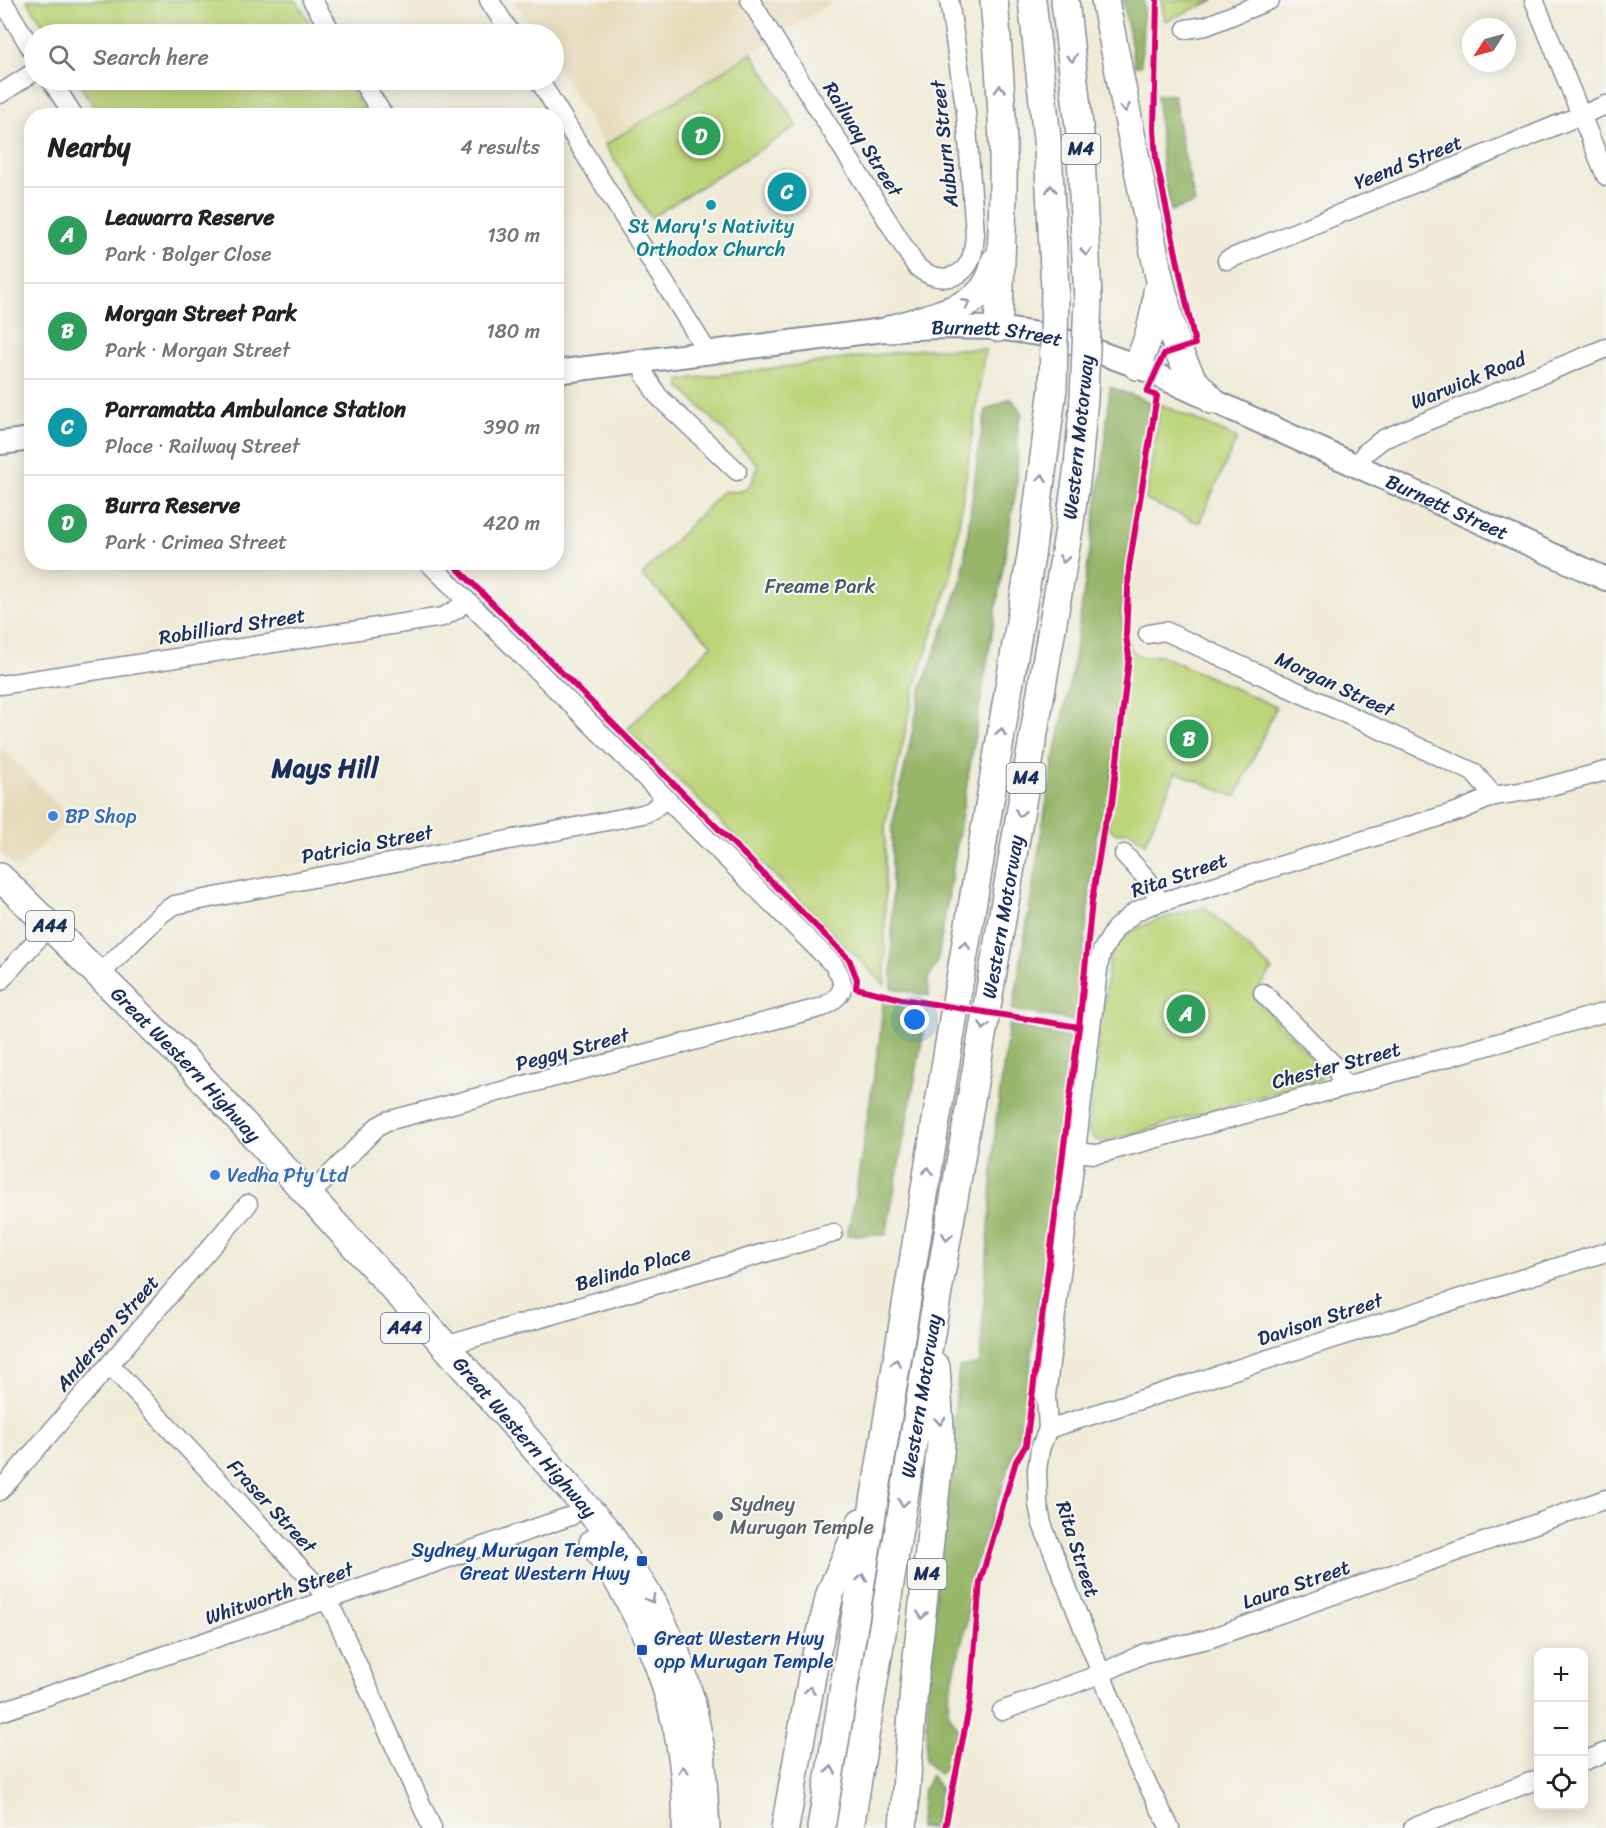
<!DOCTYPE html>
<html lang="en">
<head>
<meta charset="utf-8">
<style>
	:root { --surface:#fff; --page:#f2f2f2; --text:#222; --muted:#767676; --line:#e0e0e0; --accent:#d93025 }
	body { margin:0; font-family:Sriracha,sans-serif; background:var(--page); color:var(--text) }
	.controls { position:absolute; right:18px; bottom:18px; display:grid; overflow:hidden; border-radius:12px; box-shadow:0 3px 15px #0003 }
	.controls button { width:54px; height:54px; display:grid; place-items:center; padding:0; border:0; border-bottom:2px solid var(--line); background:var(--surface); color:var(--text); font:30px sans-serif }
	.compass { position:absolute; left:1462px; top:18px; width:54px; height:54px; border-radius:50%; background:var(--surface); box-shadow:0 3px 15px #0003; rotate:234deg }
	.you { position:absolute; left:915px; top:1020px; width:21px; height:21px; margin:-15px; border:4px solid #fff; border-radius:50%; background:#1a73e8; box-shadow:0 0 0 9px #1a73e833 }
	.badge { display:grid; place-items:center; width:39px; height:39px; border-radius:50%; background:var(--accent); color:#fff; font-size:20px; font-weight:700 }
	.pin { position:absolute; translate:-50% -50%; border:3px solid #fff; box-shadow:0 2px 6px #0006 }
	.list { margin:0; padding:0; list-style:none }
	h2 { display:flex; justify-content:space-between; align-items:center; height:78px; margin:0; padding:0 24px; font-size:26px }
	h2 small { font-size:20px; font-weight:400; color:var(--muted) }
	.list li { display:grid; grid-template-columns:39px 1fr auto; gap:18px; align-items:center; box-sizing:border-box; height:96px; padding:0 24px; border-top:2px solid var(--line) }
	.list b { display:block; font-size:22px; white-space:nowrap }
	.list p { margin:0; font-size:20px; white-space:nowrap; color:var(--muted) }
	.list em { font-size:20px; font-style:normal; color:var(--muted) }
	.icon { flex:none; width:33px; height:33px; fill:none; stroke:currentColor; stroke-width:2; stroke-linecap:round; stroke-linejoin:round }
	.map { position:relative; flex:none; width:1606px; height:1828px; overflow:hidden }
	.search { position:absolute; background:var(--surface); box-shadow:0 3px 15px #0003; left:24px; top:24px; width:540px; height:66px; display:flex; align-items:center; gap:15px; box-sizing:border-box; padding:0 21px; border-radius:33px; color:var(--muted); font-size:22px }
	.panel { position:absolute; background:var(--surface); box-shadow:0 3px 15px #0003; left:24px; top:108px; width:540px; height:462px; border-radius:24px }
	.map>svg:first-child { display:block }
	.built { fill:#e7daba }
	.green { fill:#bdd479; stroke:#6c826c; stroke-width:1.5 }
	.forest { fill:#96b669; stroke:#587264; stroke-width:1.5 }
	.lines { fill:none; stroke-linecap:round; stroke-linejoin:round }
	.minor-casing { stroke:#858d9a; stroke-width:21 }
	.major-casing { stroke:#858d9a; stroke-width:26 }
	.highway-casing { stroke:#858d9a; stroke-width:30 }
	.minor { stroke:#fff; stroke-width:18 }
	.major { stroke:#fff; stroke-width:22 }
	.highway { stroke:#fff; stroke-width:27 }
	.highway-bridge-casing { stroke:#858d9a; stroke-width:30; stroke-linecap:butt }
	.highway-bridge { stroke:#fff; stroke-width:27 }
	.cycleway-casing { stroke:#f6f6f2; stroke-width:10 }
	.cycleway { stroke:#d6006c; stroke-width:6 }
	.oneway { stroke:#8d97ae }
	.culture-dot { fill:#0f9aa8; stroke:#f6f6f2; stroke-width:2 }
	.shop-dot { fill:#3f7fe0; stroke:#f6f6f2; stroke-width:2 }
	.worship-dot { fill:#6b7280; stroke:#f6f6f2; stroke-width:2 }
	.transit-dot { fill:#1a4fb4; stroke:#f6f6f2; stroke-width:2 }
	.labels { text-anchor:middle; stroke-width:4.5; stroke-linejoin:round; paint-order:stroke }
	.shield { fill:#f6f6f2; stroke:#5d6b8a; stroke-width:1.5 }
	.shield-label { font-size:18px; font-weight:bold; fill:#1b2f5e }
	.street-label { font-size:20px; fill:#1b2f5e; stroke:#f6f6f2 }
	.culture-label { font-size:20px; fill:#0d838f; stroke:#f6f6f2 }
	.park-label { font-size:20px; fill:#445865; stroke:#f6f6f2 }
	.shop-label { font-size:20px; fill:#366cbe; stroke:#f6f6f2; text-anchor:start }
	.worship-label { font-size:20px; fill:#5b616d; stroke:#f6f6f2; text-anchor:start }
	.transit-label { font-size:20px; fill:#164399; stroke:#f6f6f2; text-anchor:end }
	.district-label { font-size:26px; font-weight:bold; fill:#1b2f5e; stroke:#f6f6f2 }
</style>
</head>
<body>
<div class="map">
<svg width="1606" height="1828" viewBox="0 0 1606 1828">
	<rect width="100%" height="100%" fill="#f6f6f2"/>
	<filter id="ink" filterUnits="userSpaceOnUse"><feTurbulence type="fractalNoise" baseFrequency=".0167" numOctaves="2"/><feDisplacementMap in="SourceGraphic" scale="12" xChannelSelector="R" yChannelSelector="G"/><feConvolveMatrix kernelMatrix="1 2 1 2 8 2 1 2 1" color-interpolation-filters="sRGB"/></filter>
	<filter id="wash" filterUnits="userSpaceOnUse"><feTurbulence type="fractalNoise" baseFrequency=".008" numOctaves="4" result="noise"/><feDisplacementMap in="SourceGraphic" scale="24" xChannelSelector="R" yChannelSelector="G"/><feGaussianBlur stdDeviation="1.35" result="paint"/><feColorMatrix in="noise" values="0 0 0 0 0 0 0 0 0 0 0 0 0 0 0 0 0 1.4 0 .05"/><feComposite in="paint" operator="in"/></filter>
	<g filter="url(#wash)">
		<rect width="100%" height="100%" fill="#efebd7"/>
		<g class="built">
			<path d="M514 0H835L605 145 554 63V34H536Z"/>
			<path d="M0 746 70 818 18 870 0 853Z"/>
		</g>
		<g class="green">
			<path d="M27 0H296L317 34H49Z"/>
			<path d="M1161 0H1215L1165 21Z"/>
			<path d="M752 53 797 126 651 218 605 145Z"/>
			<path d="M77 80H345L367 115H99Z"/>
			<path d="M922 349H985L951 577 916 683 885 826V985L627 729 712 645 642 575 723 491C747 495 753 486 758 465L680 387V380Z"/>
			<path d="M1160 404 1237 438 1199 523 1146 500Z"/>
			<path d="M1126 640C1135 657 1141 659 1160 655L1276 707 1236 797 1176 772 1145 843 1129 831 1116 834 1107 825Z"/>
			<path d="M1205 907 1272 970 1256 992 1257 1001 1323 1068V1076L1318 1080 1104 1142 1094 1139 1089 1131 1090 1117 1097 1050 1101 1027 1110 955 1122 935 1154 921Z"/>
		</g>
		<g class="forest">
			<path d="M1123 0H1144L1141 66H1135Z"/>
			<path d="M1157 95H1174L1181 140 1195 203 1171 211 1163 172Z"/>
			<path d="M1110 387 1150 402 1126 567 1121 615 1126 640 1109 808 1097 829 1076 1021 1013 1010 1050 781 1072 672 1104 455Z"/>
			<path d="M1011 398 1022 413 1018 425 1017 483 937 963 928 979 929 996 892 988V826L922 687 962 579 979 447 986 410Z"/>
			<path d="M883 1003 927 1013 886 1235H847L854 1204 880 1037Z"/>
			<path d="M1009 1025 1073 1039 1024 1413 1019 1437 972 1575 967 1620 948 1698 949 1715 960 1731C955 1745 951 1766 939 1774L926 1762 928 1667 959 1368 980 1364 996 1122Z"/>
			<path d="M931 1775 940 1789 934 1828H919L923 1792Z"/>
		</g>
	</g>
	<g filter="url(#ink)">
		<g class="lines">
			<g class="minor-casing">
				<g id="minor">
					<path d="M2 0 34 53"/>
					<path d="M312 0 333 34"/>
					<path d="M489 0 511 34"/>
					<path d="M750 0 916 266C932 280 956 284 969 263 974 254 974 244 975 234L966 113 949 0"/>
					<path d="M1534 0 1606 176"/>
					<path d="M1186 29 1206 26 1270 0"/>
					<path d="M51 80 74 116"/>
					<path d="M361 80 384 116"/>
					<path d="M539 80 708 353"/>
					<path d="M0 94 34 72"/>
					<path d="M1227 260 1606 105"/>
					<path d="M642 361 645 375 658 396 737 471"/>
					<path d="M1358 468 1365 453 1383 439 1606 348"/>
					<path d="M1148 634 1165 631 1473 772 1494 796"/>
					<path d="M0 685 443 617 457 609 466 600"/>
					<path d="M1124 854 1147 879 1160 902"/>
					<path d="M99 975 162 913 174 905 643 814 651 811 665 799"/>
					<path d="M0 981 40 936"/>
					<path d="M1263 993 1333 1064 1339 1075 1343 1087"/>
					<path d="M1077 1152 1095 1154 1106 1152 1343 1087 1606 1012"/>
					<path d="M308 1197 378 1126 387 1121 823 1007C844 995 848 986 834 965L428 562"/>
					<path d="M445 1346 833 1233"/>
					<path d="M110 1365 319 1588 334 1613 432 1828"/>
					<path d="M1048 1429 1606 1252"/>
					<path d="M0 1491 248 1204"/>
					<path d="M1002 1711 1100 1674 1145 1653 1208 1639 1606 1499"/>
					<path d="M0 1712 571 1516"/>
					<path d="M1584 1761 1606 1752"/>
					<path d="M1170 1828 1137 1764 1042 1524 1038 1504 1037 1470 1040 1449 1048 1429 1046 1396 1099 962 1102 951 1116 928 1135 912 1148 906 1459 811 1494 796 1539 789 1606 771"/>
					<path d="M1413 1828 1538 1779"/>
				</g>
			</g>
			<g class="major-casing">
				<g id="major">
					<path id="s1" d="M556 372 891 329 939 327 998 328 1044 335 1073 343 1137 366 1606 579"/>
					<path d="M0 443 32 439"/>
				</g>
			</g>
			<g class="highway-casing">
				<g id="highway">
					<path d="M994 0C998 49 1002 98 1003 148 1004 208 1001 268 998 328"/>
					<path d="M1032 0 1048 148 1055 290"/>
					<path d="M1065 0 1080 135 1088 299"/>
					<path d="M1105 0 1158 272 1177 349 1193 380 1212 400"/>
					<path d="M891 329C906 325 921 320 937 315 967 305 989 296 995 261"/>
					<path d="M1137 366C1148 341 1155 319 1157 291"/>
					<path id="s2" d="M0 877 190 1065 434 1333 608 1532 653 1603 675 1650 691 1700 701 1750 706 1828"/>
					<path d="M593 1543C652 1625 690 1727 686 1828"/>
					<path d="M785 1828 815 1659 830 1594 861 1522"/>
					<path d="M821 1828 935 1127 1031 556 1053 388"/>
					<path id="s3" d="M850 1828 933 1321 1069 529 1078 467 1084 397"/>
					<path d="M903 1828 915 1675 941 1444 936 1367"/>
				</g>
			</g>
			<use href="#minor" class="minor"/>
			<use href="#major" class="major"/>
			<use href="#highway" class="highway"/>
			<g class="highway-bridge-casing">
				<g id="highway-bridge">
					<path d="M1053 388 1055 290"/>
					<path d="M1084 397 1088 299"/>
				</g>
			</g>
			<use href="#highway-bridge" class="highway-bridge"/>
			<g class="cycleway-casing">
				<g id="cycleway">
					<path d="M451 562 849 959 857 979 856 988 902 999 1079 1027"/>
					<path d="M945 1828 970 1703 980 1582 1016 1461 1026 1445 1079 1027 1092 901 1104 826 1112 804 1129 657 1126 635 1129 567 1157 396 1147 392 1164 354 1195 344 1156 159 1154 129 1157 0"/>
				</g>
			</g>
			<use href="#cycleway" class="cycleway"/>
		</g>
		<defs><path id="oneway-chevron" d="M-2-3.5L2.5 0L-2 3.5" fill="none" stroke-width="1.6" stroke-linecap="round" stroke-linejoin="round" transform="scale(1.5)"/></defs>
		<g class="oneway">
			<use href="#oneway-chevron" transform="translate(1072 58) rotate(83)"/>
			<use href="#oneway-chevron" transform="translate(1000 89) rotate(-92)"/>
			<use href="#oneway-chevron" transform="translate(1125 108) rotate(79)"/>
			<use href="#oneway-chevron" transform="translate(1051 189) rotate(-94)"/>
			<use href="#oneway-chevron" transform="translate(1086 252) rotate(88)"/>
			<use href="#oneway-chevron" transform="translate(966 303) rotate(-30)"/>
			<use href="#oneway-chevron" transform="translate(1042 478) rotate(-82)"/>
			<use href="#oneway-chevron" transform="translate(1064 559) rotate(100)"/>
			<use href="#oneway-chevron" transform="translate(1001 732) rotate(-80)"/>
			<use href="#oneway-chevron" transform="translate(1020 813) rotate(100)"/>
			<use href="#oneway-chevron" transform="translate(965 945) rotate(-81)"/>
			<use href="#oneway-chevron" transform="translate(984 1026) rotate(100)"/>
			<use href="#oneway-chevron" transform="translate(928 1171) rotate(-81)"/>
			<use href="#oneway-chevron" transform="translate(947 1237) rotate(100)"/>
			<use href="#oneway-chevron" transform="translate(896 1363) rotate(-81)"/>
			<use href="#oneway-chevron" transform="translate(940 1421) rotate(86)"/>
			<use href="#oneway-chevron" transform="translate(903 1503) rotate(99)"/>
			<use href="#oneway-chevron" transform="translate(862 1578) rotate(-81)"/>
			<use href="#oneway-chevron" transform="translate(651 1599) rotate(61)"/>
			<use href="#oneway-chevron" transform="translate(922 1615) rotate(96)"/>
			<use href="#oneway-chevron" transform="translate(810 1690) rotate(-80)"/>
			<use href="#oneway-chevron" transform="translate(683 1770) rotate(-97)"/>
			<use href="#oneway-chevron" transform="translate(831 1770) rotate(-81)"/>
		</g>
	</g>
	<circle class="culture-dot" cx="711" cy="205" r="6"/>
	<g class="shop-dot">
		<circle cx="53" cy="816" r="6"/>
		<circle cx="215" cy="1175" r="6"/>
	</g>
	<circle class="worship-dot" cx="718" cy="1516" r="6"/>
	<g class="transit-dot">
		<rect x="636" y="1555" width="12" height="12" rx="3"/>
		<rect x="636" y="1644" width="12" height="12" rx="3"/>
	</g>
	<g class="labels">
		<g class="shield">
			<rect x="1061.5" y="134" width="39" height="30" rx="4.5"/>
			<rect x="1006.5" y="763" width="39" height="30" rx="4.5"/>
			<rect x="26" y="911" width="48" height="30" rx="4.5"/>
			<rect x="381" y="1313" width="48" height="30" rx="4.5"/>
			<rect x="907.5" y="1559" width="39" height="30" rx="4.5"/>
		</g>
		<g class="shield-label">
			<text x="1081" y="155">M4</text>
			<text x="1026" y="784">M4</text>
			<text x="50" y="932">A44</text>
			<text x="405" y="1334">A44</text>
			<text x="927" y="1580">M4</text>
		</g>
		<g class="street-label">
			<text transform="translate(863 139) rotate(58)" y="7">Railway Street</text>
			<text transform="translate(944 144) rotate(-96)" y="7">Auburn Street</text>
			<text transform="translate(1408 162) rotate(-22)" y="7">Yeend Street</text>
			<text dy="7" stroke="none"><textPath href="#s1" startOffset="444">Burnett Street</textPath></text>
			<text transform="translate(1468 380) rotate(-22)" y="7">Warwick Road</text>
			<text transform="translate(1078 437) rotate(-84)" y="7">Western Motorway</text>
			<text dy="7" stroke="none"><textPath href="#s1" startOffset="930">Burnett Street</textPath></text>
			<text transform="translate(232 626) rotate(-9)" y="7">Robilliard Street</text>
			<text transform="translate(1335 684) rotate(25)" y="7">Morgan Street</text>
			<text transform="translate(367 844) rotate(-11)" y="7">Patricia Street</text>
			<text transform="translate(1179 875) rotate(-19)" y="7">Rita Street</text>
			<text dy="7" stroke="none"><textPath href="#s3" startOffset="924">Western Motorway</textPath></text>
			<text transform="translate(572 1049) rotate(-15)" y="7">Peggy Street</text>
			<text dy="7" stroke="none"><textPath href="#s2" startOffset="264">Great Western Highway</textPath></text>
			<text transform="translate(1336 1065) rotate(-15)" y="7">Chester Street</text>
			<text transform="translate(633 1268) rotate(-16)" y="7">Belinda Place</text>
			<text transform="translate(1320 1319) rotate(-18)" y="7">Davison Street</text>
			<text transform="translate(107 1333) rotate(-49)" y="7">Anderson Street</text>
			<text dy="7" stroke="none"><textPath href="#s3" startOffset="438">Western Motorway</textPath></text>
			<text dy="7" stroke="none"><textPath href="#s2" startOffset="768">Great Western Highway</textPath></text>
			<text transform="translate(272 1506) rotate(47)" y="7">Fraser Street</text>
			<text transform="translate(1078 1549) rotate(72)" y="7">Rita Street</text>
			<text transform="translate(1296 1584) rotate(-19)" y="7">Laura Street</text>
			<text transform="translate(279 1593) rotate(-19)" y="7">Whitworth Street</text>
		</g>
		<g class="culture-label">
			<text x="711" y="233">St Mary's Nativity<tspan x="711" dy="23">Orthodox Church</tspan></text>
		</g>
		<g class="park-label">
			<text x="820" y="593">Freame Park</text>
		</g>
		<g class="shop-label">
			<text x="65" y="823">BP Shop</text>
			<text x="227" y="1182">Vedha Pty Ltd</text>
		</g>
		<g class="worship-label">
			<text x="730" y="1511">Sydney<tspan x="730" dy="23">Murugan Temple</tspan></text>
		</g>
		<g class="transit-label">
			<text x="630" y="1557">Sydney Murugan Temple,<tspan x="630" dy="23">Great Western Hwy</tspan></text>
			<text x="654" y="1645" text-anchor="start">Great Western Hwy<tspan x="654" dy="23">opp Murugan Temple</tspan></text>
		</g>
		<g class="district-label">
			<text x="325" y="777">Mays Hill</text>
		</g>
	</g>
</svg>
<div class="controls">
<button>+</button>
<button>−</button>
<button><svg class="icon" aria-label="locate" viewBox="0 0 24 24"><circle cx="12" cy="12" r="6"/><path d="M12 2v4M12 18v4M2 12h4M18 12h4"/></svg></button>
</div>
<svg class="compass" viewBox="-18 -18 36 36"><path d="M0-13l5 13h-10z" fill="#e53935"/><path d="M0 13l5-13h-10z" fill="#767676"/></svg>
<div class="you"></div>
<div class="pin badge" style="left:1186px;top:1014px;background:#2e9e5b">A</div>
<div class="pin badge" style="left:1189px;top:739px;background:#2e9e5b">B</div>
<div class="pin badge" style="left:787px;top:192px;background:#0f9aa8">C</div>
<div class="pin badge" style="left:701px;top:136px;background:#2e9e5b">D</div>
<div class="search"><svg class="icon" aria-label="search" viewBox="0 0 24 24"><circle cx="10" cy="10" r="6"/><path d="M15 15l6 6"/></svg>Search here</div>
<section class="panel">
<h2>Nearby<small>4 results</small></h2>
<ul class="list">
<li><span class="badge" style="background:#2e9e5b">A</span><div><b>Leawarra Reserve</b><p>Park · Bolger Close</p></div><em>130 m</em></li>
<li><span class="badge" style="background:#2e9e5b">B</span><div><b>Morgan Street Park</b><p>Park · Morgan Street</p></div><em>180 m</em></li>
<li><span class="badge" style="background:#0f9aa8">C</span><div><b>Parramatta Ambulance Station</b><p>Place · Railway Street</p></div><em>390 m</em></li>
<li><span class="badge" style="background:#2e9e5b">D</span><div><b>Burra Reserve</b><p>Park · Crimea Street</p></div><em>420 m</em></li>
</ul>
</section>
</div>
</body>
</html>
